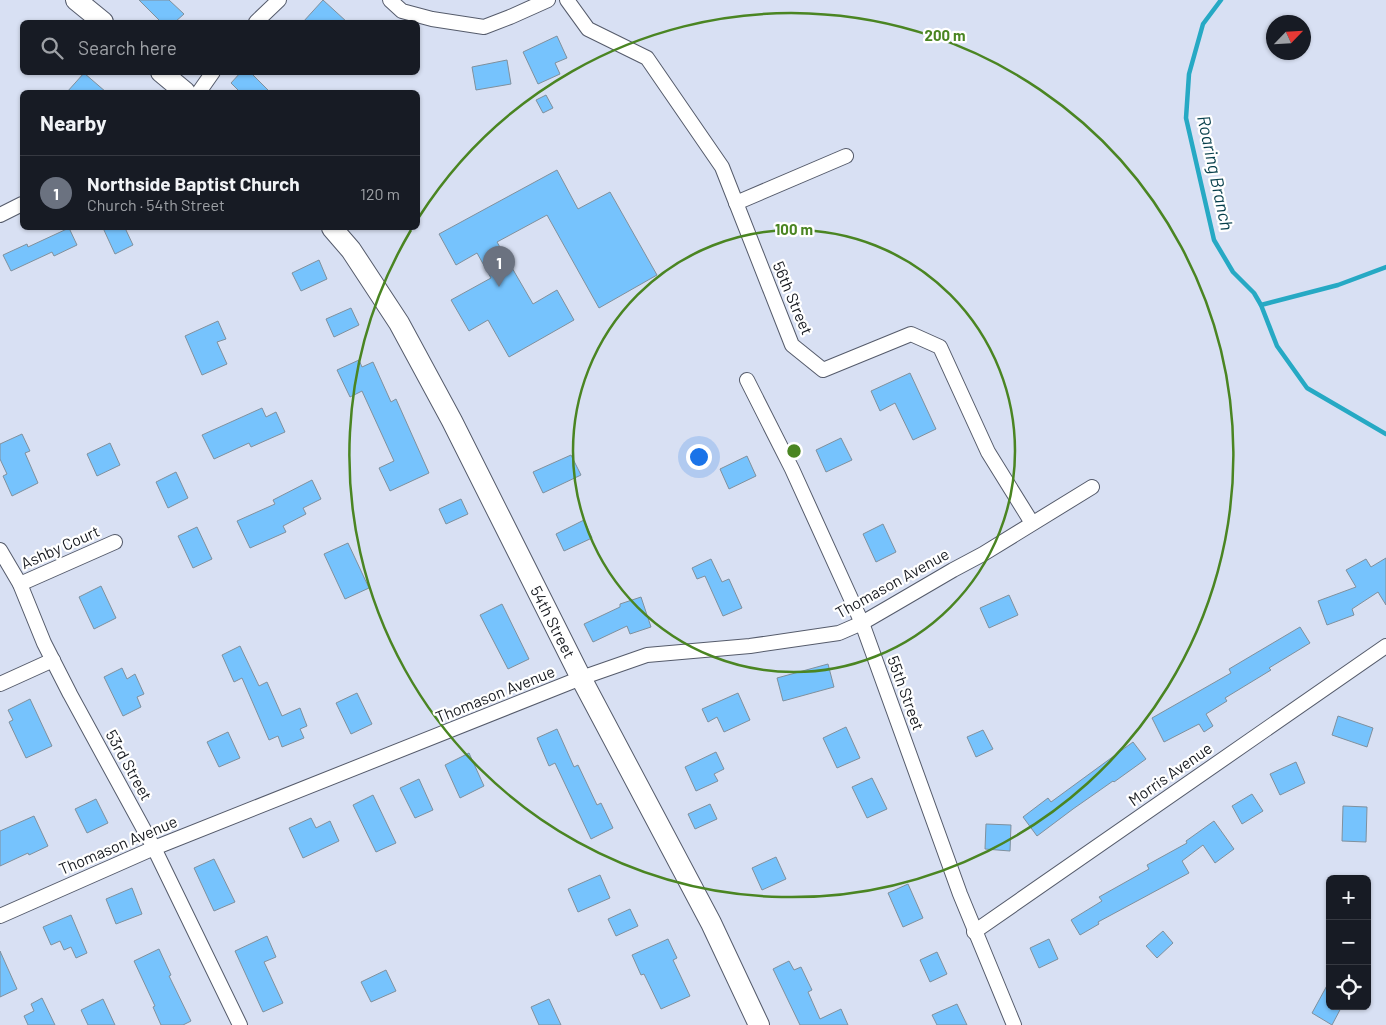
<!DOCTYPE html>
<html lang="en">
<head>
<meta charset="utf-8">
<style>
	:root { --surface:#171b24; --page:#242831; --text:#f1f3f6; --muted:#9ea1a6; --line:#363941; --accent:#0f766e }
	body { margin:0; font-family:Barlow,sans-serif; background:var(--page); color:var(--text) }
	.controls { position:absolute; right:15px; bottom:15px; display:grid; overflow:hidden; border-radius:8px; box-shadow:0 1px 4px #0004 }
	.controls button { width:45px; height:45px; display:grid; place-items:center; padding:0; border:0; border-bottom:1px solid var(--line); background:var(--surface); color:var(--text); font:25px sans-serif }
	.compass { position:absolute; left:1266px; top:15px; width:45px; height:45px; border-radius:50%; background:var(--surface); box-shadow:0 1px 4px #0004; rotate:65deg }
	.you { position:absolute; left:698px; top:456px; width:18px; height:18px; margin:-12px; border:4px solid #fff; border-radius:50%; background:#1a73e8; box-shadow:0 0 0 8px #1a73e833 }
	.badge { display:grid; place-items:center; width:32px; height:32px; border-radius:50%; background:var(--accent); color:#fff; font-size:16px; font-weight:700 }
	.pin { position:absolute; translate:-50% -41px; filter:drop-shadow(0 1px 2px #0008) }
	.pin::after { content:''; position:absolute; top:26px; width:18px; height:15px; background:inherit; clip-path:polygon(0 0,100% 0,50% 100%) }
	.list { margin:0; padding:0; list-style:none }
	h2 { display:flex; justify-content:space-between; align-items:center; height:65px; margin:0; padding:0 20px; font-size:21px }
	h2 small { font-size:16px; font-weight:400; color:var(--muted) }
	.list li { display:grid; grid-template-columns:32px 1fr auto; gap:15px; align-items:center; box-sizing:border-box; height:75px; padding:0 20px; border-top:1px solid var(--line) }
	.list b { display:block; font-size:19px; white-space:nowrap }
	.list p { margin:0; font-size:16px; white-space:nowrap; color:var(--muted) }
	.list em { font-size:16px; font-style:normal; color:var(--muted) }
	.icon { flex:none; width:28px; height:28px; fill:none; stroke:currentColor; stroke-width:2; stroke-linecap:round; stroke-linejoin:round }
	.map { position:relative; flex:none; width:1386px; height:1025px; overflow:hidden }
	.search { position:absolute; background:var(--surface); box-shadow:0 1px 4px #0004; left:20px; top:20px; width:400px; height:55px; display:flex; align-items:center; gap:12px; box-sizing:border-box; padding:0 18px; border-radius:8px; color:var(--muted); font-size:19px }
	.panel { position:absolute; background:var(--surface); box-shadow:0 1px 4px #0004; left:20px; top:90px; width:400px; height:140px; border-radius:8px }
	.map>svg:first-child { display:block }
	.lines { fill:none; stroke-linecap:round; stroke-linejoin:round }
	.stream { stroke:#26a9c4; stroke-width:4.5 }
	.building { fill:#76c3fd; stroke:#80909d }
	.minor-casing { stroke:#555b6b; stroke-width:16 }
	.secondary-casing { stroke:#555b6b; stroke-width:22 }
	.minor { stroke:#fff; stroke-width:14 }
	.secondary { stroke:#fff; stroke-width:20 }
	.ring { fill:none; stroke:#4a8522; stroke-width:2.5 }
	.labels { text-anchor:middle; stroke-width:4.5; stroke-linejoin:round; paint-order:stroke }
	.street-label { font-size:16px; fill:#171a20; stroke:#fff }
	.water-label { font-size:18px; font-style:italic; fill:#063f4b; stroke:#fff }
	.centre { fill:#4a8522; stroke:#fff; stroke-width:2.5 }
	.ring-label { font-size:15px; text-anchor:middle; font-weight:bold; fill:#4a8522; stroke:#fff; stroke-width:4.5; stroke-linejoin:round; paint-order:stroke }
</style>
</head>
<body>
<div class="map">
<svg width="1386" height="1025" viewBox="0 0 1386 1025">
	<rect width="100%" height="100%" fill="#d8e0f3"/>
	<g class="lines">
		<g class="stream">
			<path d="M1221 0 1203 24 1189 74 1186 118 1214 240 1233 272 1254 293 1261 305 1277 346 1307 388 1386 434"/>
			<path d="M1261 305 1338 285 1386 267"/>
		</g>
	</g>
	<g class="building">
		<path d="M139 0H169L184 14 175 22H161Z"/>
		<path d="M323 0 347 22H303Z"/>
		<path d="M557 36 567 58 555 63 560 74 538 84 523 52Z"/>
		<path d="M507 60 511 84 476 90 472 67Z"/>
		<path d="M241 72H250L270 92H240L231 83Z"/>
		<path d="M84 73 106 92H67Z"/>
		<path d="M546 95 553 108 543 113 536 100Z"/>
		<path d="M557 170 578 209 610 192 657 275 599 308 547 215 497 242 533 304 557 290 574 320 509 357 488 320 469 331 451 300 491 278 477 253 456 265 439 234Z"/>
		<path d="M69 228 77 245 54 256 52 252 11 271 3 255 27 244 28 247Z"/>
		<path d="M103 228H125L133 245 115 254Z"/>
		<path d="M319 260 327 279 301 291 292 273Z"/>
		<path d="M351 308 359 325 334 337 326 319Z"/>
		<path d="M218 321 226 339 217 342 227 364 202 375 185 336Z"/>
		<path d="M359 360 362 367 373 362 391 402 396 399 429 473 390 491 379 468 394 461 362 391 350 397 337 370Z"/>
		<path d="M910 373 936 429 913 440 895 403 880 411 871 391Z"/>
		<path d="M262 408 266 417 276 412 285 432 251 447 249 443 214 459 202 435Z"/>
		<path d="M22 434 30 451 25 453 38 483 12 496 3 476 7 474 0 459V444Z"/>
		<path d="M841 438 852 460 826 472 816 450Z"/>
		<path d="M110 443 120 465 97 476 87 454Z"/>
		<path d="M571 455 581 475 543 493 533 472Z"/>
		<path d="M747 456 756 476 729 489 720 469Z"/>
		<path d="M176 472 188 498 168 508 156 482Z"/>
		<path d="M312 480 321 499 303 508 306 514 283 526 286 532 250 548 237 521 275 504 273 500Z"/>
		<path d="M461 499 468 514 446 524 439 509Z"/>
		<path d="M584 520 592 538 564 551 556 534Z"/>
		<path d="M883 524 896 552 876 562 863 534Z"/>
		<path d="M197 527 212 559 193 568 178 536Z"/>
		<path d="M348 543 369 588 345 599 324 554Z"/>
		<path d="M1386 558V605L1378 592 1352 609 1354 615 1327 625 1318 601 1356 587 1346 570 1366 559 1371 567Z"/>
		<path d="M711 559 722 582 729 579 742 608 723 616 705 576 697 579 692 568Z"/>
		<path d="M101 586 116 618 94 629 79 597Z"/>
		<path d="M1009 595 1018 615 989 628 980 608Z"/>
		<path d="M641 597 651 627 630 634 627 626 593 642 584 624 620 607V604Z"/>
		<path d="M502 604 529 659 508 669 480 615Z"/>
		<path d="M1300 627 1310 643 1269 668 1271 670 1225 698 1227 701 1206 714 1213 726 1204 732 1199 724 1164 742 1152 718 1231 673 1229 669Z"/>
		<path d="M240 646 259 686 267 682 282 716 300 708 307 726 300 729 304 738 282 747 278 736 269 740 242 678 234 682 222 655Z"/>
		<path d="M828 664 834 687 783 701 777 678Z"/>
		<path d="M122 668 127 679 135 674 144 694 137 697 141 707 123 716 104 677Z"/>
		<path d="M357 693 372 724 351 734 336 703Z"/>
		<path d="M738 693 750 720 724 732 717 717 708 722 702 709Z"/>
		<path d="M30 699 52 746 26 758 9 722 13 720 8 710Z"/>
		<path d="M1338 716 1373 728 1367 747 1332 735Z"/>
		<path d="M846 727 860 758 837 768 823 738Z"/>
		<path d="M557 729 574 767 578 765 597 805 601 803 613 828 591 839 555 763 549 766 537 738Z"/>
		<path d="M983 730 993 749 976 757 967 737Z"/>
		<path d="M228 732 240 758 219 767 207 742Z"/>
		<path d="M1133 742 1146 759 1114 782 1113 781 1073 809 1037 836 1023 817 1048 798 1051 802Z"/>
		<path d="M716 752 724 769 714 774 718 781 696 791 685 767Z"/>
		<path d="M469 753 484 786 460 798 445 765Z"/>
		<path d="M1296 762 1305 783 1280 795 1270 774Z"/>
		<path d="M872 778 887 809 867 818 852 787Z"/>
		<path d="M419 779 433 810 415 818 400 788Z"/>
		<path d="M1252 794 1263 811 1242 824 1232 806Z"/>
		<path d="M373 795 396 843 376 852 353 805Z"/>
		<path d="M96 799 108 823 87 833 75 809Z"/>
		<path d="M710 804 717 819 695 829 688 814Z"/>
		<path d="M1343 806 1367 807 1366 842 1342 841Z"/>
		<path d="M34 816 48 846 29 855 28 853 0 866V831Z"/>
		<path d="M311 818 316 828 330 821 339 841 303 858 289 828Z"/>
		<path d="M1214 821 1234 849 1215 863 1203 845 1182 861 1189 873 1098 922 1099 924 1080 935 1071 920 1102 901 1099 897 1149 869 1147 865 1187 843 1186 841Z"/>
		<path d="M986 824 1011 825 1010 851 985 849Z"/>
		<path d="M776 857 786 879 762 890 752 868Z"/>
		<path d="M214 859 235 902 214 911 194 868Z"/>
		<path d="M600 875 610 898 578 912 568 889Z"/>
		<path d="M908 884 923 918 903 927 888 893Z"/>
		<path d="M132 888 142 914 116 924 106 899Z"/>
		<path d="M630 909 638 926 616 936 608 919Z"/>
		<path d="M71 915 87 953 76 958 71 947 64 950 60 941 51 945 43 927Z"/>
		<path d="M1163 931 1173 943 1157 958 1146 946Z"/>
		<path d="M267 936 276 957 264 962 283 1003 263 1012 235 951Z"/>
		<path d="M668 939 677 958 673 960 690 996 661 1009 644 974 641 975 632 955Z"/>
		<path d="M1049 939 1058 959 1039 968 1030 948Z"/>
		<path d="M159 949 171 975 169 976 191 1021 183 1025H161L153 1007 155 1006 134 961Z"/>
		<path d="M0 951 17 989 0 997Z"/>
		<path d="M937 952 947 974 930 982 920 960Z"/>
		<path d="M789 961 794 970 801 967 812 990 808 992 820 1019 841 1009 848 1025H800L773 969Z"/>
		<path d="M386 970 396 991 371 1002 361 982Z"/>
		<path d="M1330 980V1006H1342L1332 1025 1312 1013Z"/>
		<path d="M42 998 55 1025H28L24 1016 34 1011 31 1004Z"/>
		<path d="M103 999 115 1025H88L81 1010Z"/>
		<path d="M549 999 561 1025H539L531 1007Z"/>
		<path d="M957 1004 967 1025H937L932 1015Z"/>
	</g>
	<g class="lines">
		<g class="minor-casing">
			<g id="minor">
				<path d="M390 0 402 11 432 19 484 27 510 17 548 0"/>
				<path d="M567 0 588 29 647 58 722 167 792 345 823 370 911 334 940 347 988 452 1032 523"/>
				<path d="M256 22 279 0"/>
				<path d="M199 92 213 72"/>
				<path d="M736 203 846 156"/>
				<path d="M0 215 22 204"/>
				<path d="M747 380 792 469 862 623 960 894 1014 1025"/>
				<path d="M0 550 20 584 44 643 70 694 154 848 240 1025"/>
				<path d="M20 584 115 542"/>
				<path d="M0 684 53 660"/>
				<path d="M0 916 154 848 581 678 647 655 750 646 839 633 862 623 893 605 953 570 983 554 1092 487"/>
				<path d="M974 932 1386 646"/>
			</g>
		</g>
		<g class="secondary-casing">
			<g id="secondary">
				<path d="M76 0 103 22"/>
				<path d="M161 72 185 92"/>
				<path d="M332 228 351 250 399 323 452 421 581 678 711 923 759 1025"/>
			</g>
		</g>
		<use href="#minor" class="minor"/>
		<use href="#secondary" class="secondary"/>
	</g>
	<g class="ring">
		<circle cx="794" cy="451" r="221"/>
		<path d="M419 217A442 442 0 1 1 411 230"/>
	</g>
	<g class="labels">
		<g class="street-label">
			<text transform="translate(793 298) rotate(67)" y="6">56th Street</text>
			<text transform="translate(60 547) rotate(-24)" y="6">Ashby Court</text>
			<text transform="translate(892 583) rotate(-29)" y="6">Thomason Avenue</text>
			<text transform="translate(553 622) rotate(63)" y="6">54th Street</text>
			<text transform="translate(906 693) rotate(70)" y="6">55th Street</text>
			<text transform="translate(495 694) rotate(-22)" y="6">Thomason Avenue</text>
			<text transform="translate(129 765) rotate(61)" y="6">53rd Street</text>
			<text transform="translate(1170 774) rotate(-35)" y="6">Morris Avenue</text>
			<text transform="translate(118 845) rotate(-23)" y="6">Thomason Avenue</text>
		</g>
		<g class="water-label">
			<text transform="translate(1215 173) rotate(78)" y="6">Roaring Branch</text>
		</g>
	</g>
	<circle cx="794" cy="451" r="8" class="centre"/>
	<g class="ring-label">
		<text x="945" y="41">200 m</text>
		<text x="794" y="235">100 m</text>
	</g>
</svg>
<div class="controls">
<button>+</button>
<button>−</button>
<button><svg class="icon" aria-label="locate" viewBox="0 0 24 24"><circle cx="12" cy="12" r="6"/><path d="M12 2v4M12 18v4M2 12h4M18 12h4"/></svg></button>
</div>
<svg class="compass" viewBox="-18 -18 36 36"><path d="M0-13l5 13h-10z" fill="#e53935"/><path d="M0 13l5-13h-10z" fill="#9ea1a6"/></svg>
<div class="you"></div>
<div class="pin badge" style="left:499px;top:287px;background:#6b7280">1</div>
<div class="search"><svg class="icon" aria-label="search" viewBox="0 0 24 24"><circle cx="10" cy="10" r="6"/><path d="M15 15l6 6"/></svg>Search here</div>
<section class="panel">
<h2>Nearby<small></small></h2>
<ul class="list">
<li><span class="badge" style="background:#6b7280">1</span><div><b>Northside Baptist Church</b><p>Church · 54th Street</p></div><em>120 m</em></li>
</ul>
</section>
</div>
</body>
</html>
